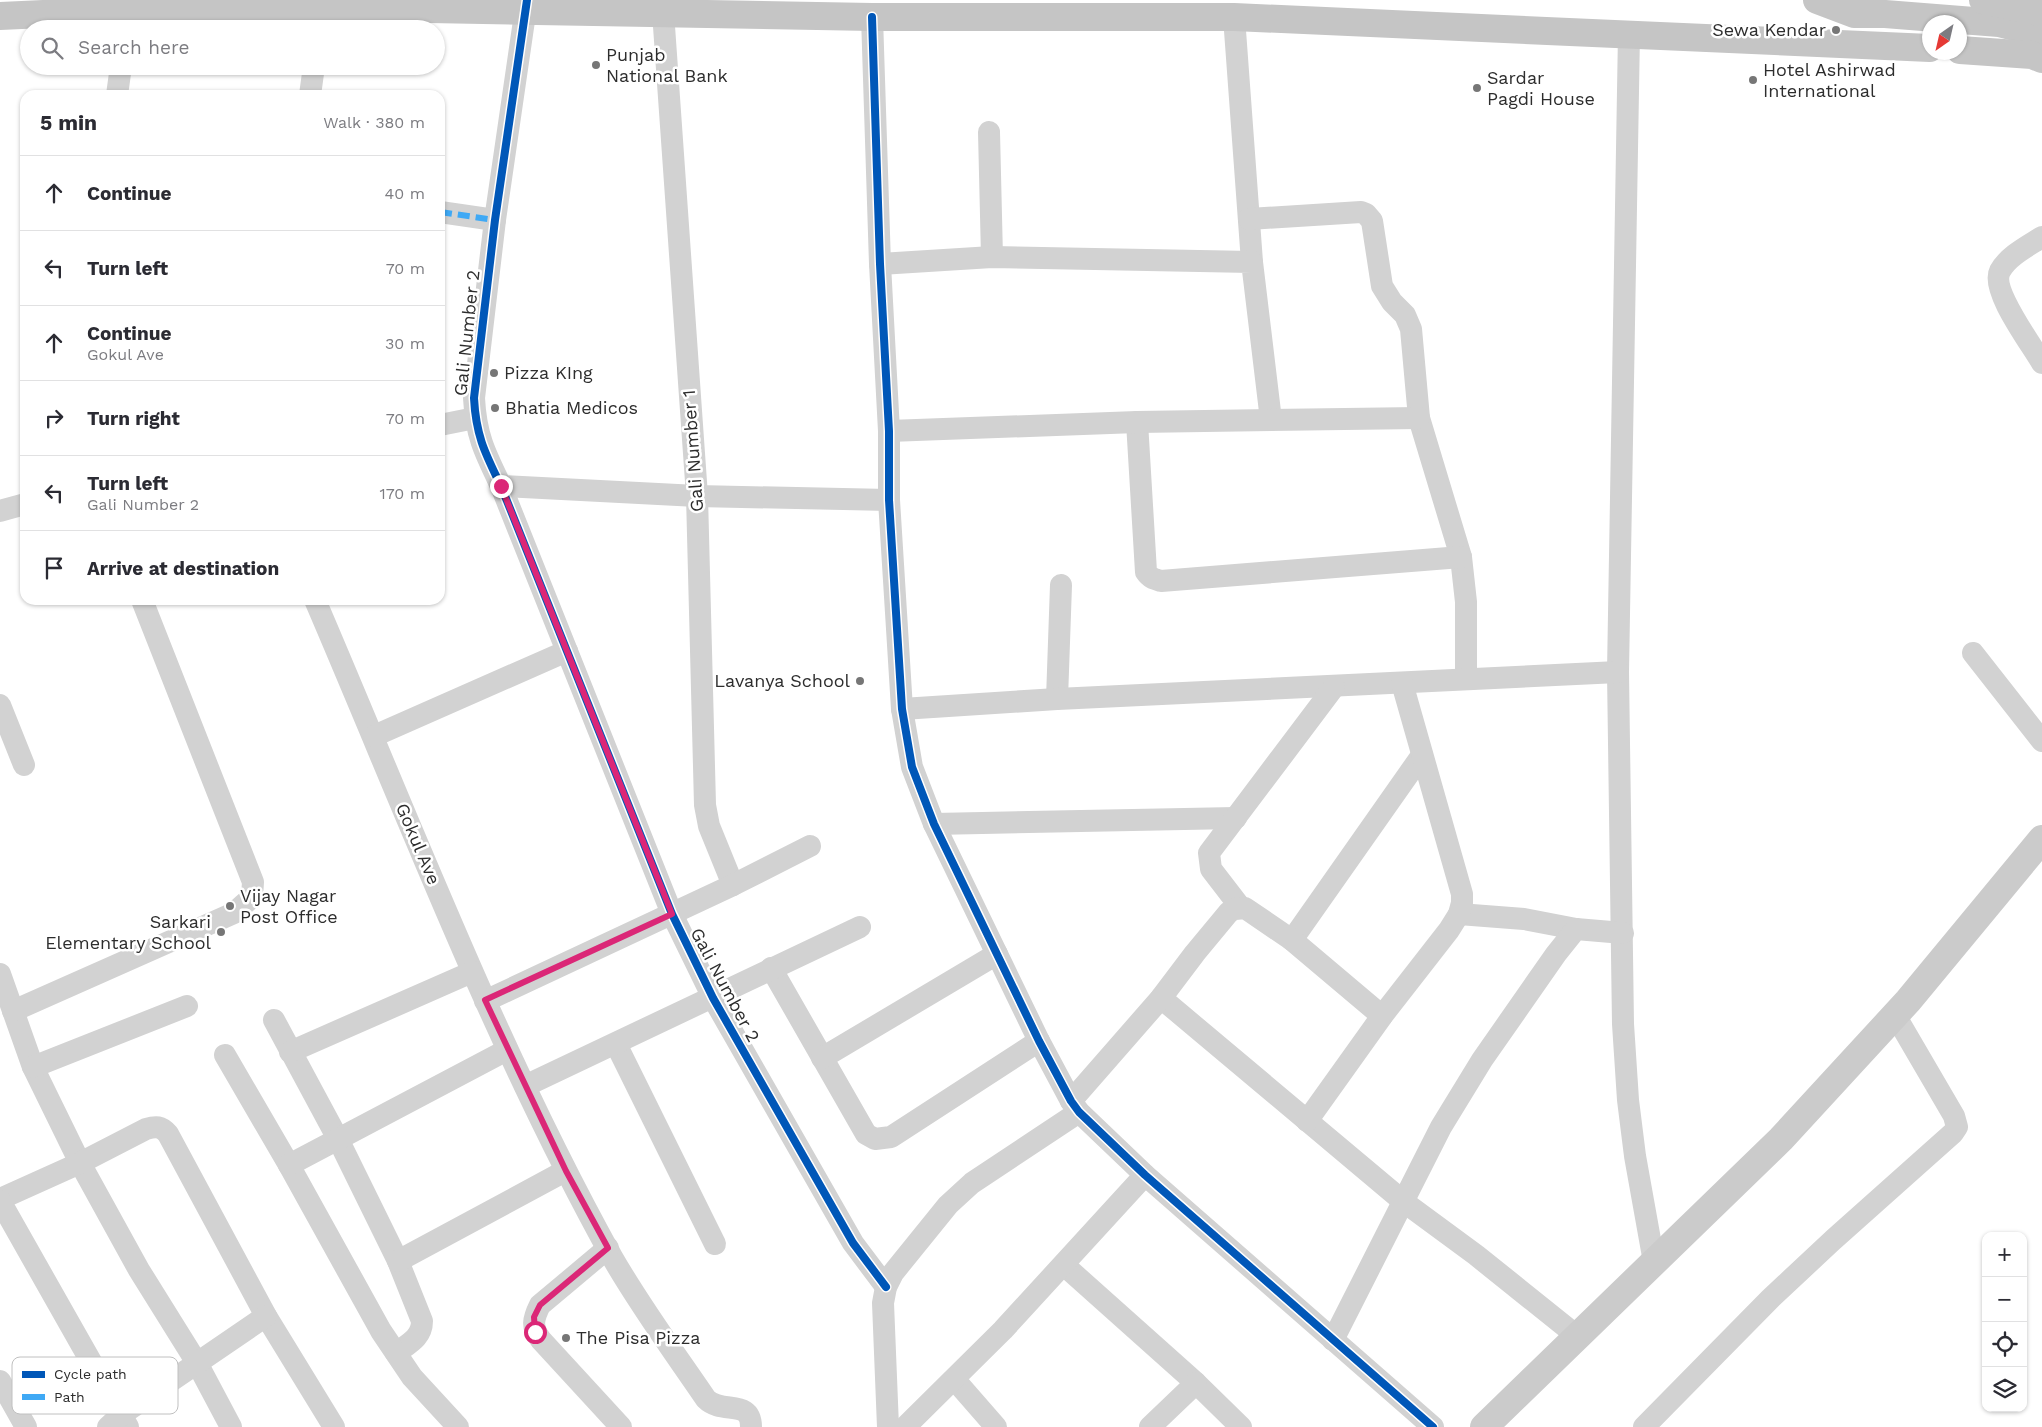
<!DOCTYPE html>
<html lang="en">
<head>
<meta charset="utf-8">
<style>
	:root { --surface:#fff; --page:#f7f7f7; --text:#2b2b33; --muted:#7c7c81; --line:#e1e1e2 }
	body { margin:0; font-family:"Work Sans",sans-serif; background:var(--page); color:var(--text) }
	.controls { position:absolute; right:15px; bottom:15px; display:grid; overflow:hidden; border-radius:10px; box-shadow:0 1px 4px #0004 }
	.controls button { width:45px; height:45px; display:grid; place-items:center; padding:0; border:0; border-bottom:1px solid var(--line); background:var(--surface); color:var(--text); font:25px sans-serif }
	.compass { position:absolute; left:1922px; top:15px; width:45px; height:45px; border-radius:50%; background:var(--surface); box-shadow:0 1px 4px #0004; rotate:214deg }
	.stop { position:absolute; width:15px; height:15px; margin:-11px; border:4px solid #db2777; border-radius:50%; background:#fff }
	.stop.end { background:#db2777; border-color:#fff; box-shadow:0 1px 5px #0008 }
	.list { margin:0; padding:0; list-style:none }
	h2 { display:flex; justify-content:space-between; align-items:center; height:65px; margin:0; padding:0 20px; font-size:21px }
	h2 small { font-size:16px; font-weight:400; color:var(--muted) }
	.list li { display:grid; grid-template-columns:32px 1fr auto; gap:15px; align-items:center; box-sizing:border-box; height:75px; padding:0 20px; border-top:1px solid var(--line) }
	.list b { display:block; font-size:19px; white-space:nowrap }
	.list p { margin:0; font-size:16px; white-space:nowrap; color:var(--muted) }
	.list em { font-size:16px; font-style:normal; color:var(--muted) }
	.icon { flex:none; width:28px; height:28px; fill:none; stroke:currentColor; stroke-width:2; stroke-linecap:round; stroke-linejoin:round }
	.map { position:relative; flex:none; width:2042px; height:1427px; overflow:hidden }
	.search { position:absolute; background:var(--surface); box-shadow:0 1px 4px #0004; left:20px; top:20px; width:425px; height:55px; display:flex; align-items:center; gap:12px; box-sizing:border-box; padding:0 18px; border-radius:28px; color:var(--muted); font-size:19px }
	.panel { position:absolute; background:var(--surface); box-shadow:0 1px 4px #0004; left:20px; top:90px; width:425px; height:515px; border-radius:15px }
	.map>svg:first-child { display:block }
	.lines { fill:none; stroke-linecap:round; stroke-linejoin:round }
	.street { stroke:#d2d2d2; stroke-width:22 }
	.secondary { stroke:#cbcbcb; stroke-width:28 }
	.primary { stroke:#c5c5c5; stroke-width:28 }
	.quiet { stroke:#3fa9f5; stroke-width:6; stroke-dasharray:12 6; stroke-linecap:butt }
	.cycleway-casing { stroke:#fff; stroke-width:11 }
	.cycleway { stroke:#0057b8; stroke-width:8 }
	.route { stroke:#db2777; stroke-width:6 }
	.poi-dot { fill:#767676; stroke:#fff; stroke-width:2 }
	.labels { text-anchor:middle; stroke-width:5; stroke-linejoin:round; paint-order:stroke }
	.poi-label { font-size:18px; fill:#2d2d2d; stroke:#fff; text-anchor:start }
	.street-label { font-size:18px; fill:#2d2d2d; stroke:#fff }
	.key { fill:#fff; stroke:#c0c0c0; stroke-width:1 }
	.key-label { font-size:14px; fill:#2d2d2d }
</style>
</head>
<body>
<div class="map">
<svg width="2042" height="1427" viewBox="0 0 2042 1427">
	<rect width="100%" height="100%" fill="#fff"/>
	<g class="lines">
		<g class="street">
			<path d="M527 0 495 220 474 398C476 436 485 453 501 486L672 914 713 998 853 1243 886 1287"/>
			<path d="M663 12 697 496 705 805 709 826 733 885"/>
			<path d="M872 17 880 264 889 431V500L902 709 912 767 934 824 1039 1041 1071 1101 1079 1112 1145 1175 1433 1427"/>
			<path d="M1234 17 1252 262"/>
			<path d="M318 29 321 7"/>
			<path d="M1629 33 1618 672 1623 1024 1628 1100 1635 1156 1654 1262"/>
			<path d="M117 95 121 66"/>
			<path d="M310 95 314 66"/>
			<path d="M989 132 992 257"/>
			<path d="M440 212 495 220"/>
			<path d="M1249 219 1361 212 1366 214 1372 221 1382 286 1392 302 1405 315 1411 329 1419 418 1461 557 1466 602V678"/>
			<path d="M2042 237C2028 246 2008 256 2000 271 1990 290 2032 345 2042 363"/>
			<path d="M880 264 992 257 1252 262 1271 420"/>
			<path d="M1137 422 1146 572C1150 578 1154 579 1161 581L1461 557"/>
			<path d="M440 425 475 418"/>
			<path d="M889 431 1137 422 1419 418"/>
			<path d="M501 486 697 496 889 500"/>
			<path d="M0 511 25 504"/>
			<path d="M315 600C410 821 495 1046 612 1257 640 1306 674 1352 706 1399 722 1415 751 1398 751 1427"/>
			<path d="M1973 653 2042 741"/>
			<path d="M1057 699 1061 585"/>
			<path d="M0 705 24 765"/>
			<path d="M902 709 1057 699 1618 672"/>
			<path d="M374 736 567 651"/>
			<path d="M934 824 1236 818"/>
			<path d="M1241 908 1211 869 1209 853 1334 687"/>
			<path d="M1459 914 1524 919 1576 929"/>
			<path d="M1292 940 1422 755"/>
			<path d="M771 968 866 1134 875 1139 891 1137 1039 1041"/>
			<path d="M0 974 33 1067 80 1163 139 1270 197 1363 231 1427"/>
			<path d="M1161 998 1404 1202 1476 1255 1577 1336"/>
			<path d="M485 1001 733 885 810 846"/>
			<path d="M13 1011 234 913 252 897 253 882 142 600"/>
			<path d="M274 1020 338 1139 398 1261 422 1321C422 1338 408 1344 396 1353"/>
			<path d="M616 1044 715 1244"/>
			<path d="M290 1052 472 972"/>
			<path d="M225 1055 289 1165 381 1331 412 1377 458 1427"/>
			<path d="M822 1058 997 954"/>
			<path d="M33 1067 187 1006"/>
			<path d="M525 1086 860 927"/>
			<path d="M1071 1101 1161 998 1195 953 1229 912 1235 909 1245 908 1292 940 1382 1016"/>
			<path d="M1307 1121 1382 1016 1449 930 1459 914 1462 903V894L1402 683"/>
			<path d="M289 1165 507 1050"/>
			<path d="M0 1199 80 1163 146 1129C156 1126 161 1126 168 1134L266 1316 334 1427"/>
			<path d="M0 1201 128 1427"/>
			<path d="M608 1248 540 1305C533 1319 531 1327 541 1340L621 1427"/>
			<path d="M398 1261 565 1171"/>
			<path d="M1065 1266 1196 1383 1241 1427"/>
			<path d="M1333 1340 1441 1127 1482 1060 1556 954 1576 929 1623 933"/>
			<path d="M955 1380 996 1427"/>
			<path d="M0 1381 26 1427"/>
			<path d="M108 1427 121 1415 266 1316"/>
			<path d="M888 1427 883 1303 886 1287 893 1273 948 1205 972 1183 1079 1112"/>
			<path d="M905 1427 1003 1330 1145 1175"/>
			<path d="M1150 1427 1196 1383"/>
			<path d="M1644 1427 1771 1298 1833 1240 1953 1133 1957 1127 1954 1116 1895 1015"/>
		</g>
		<path class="secondary" d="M1484 1427 1781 1139 1908 1001 2042 839"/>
		<g class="primary">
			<path d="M1817 0 1854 14H1885L1999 23 2042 34"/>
			<path d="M1983 0 2042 13"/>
			<path d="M0 16 129 10 321 7 872 17H1234L1930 48"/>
			<path d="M1960 50 2032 55 2042 59"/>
		</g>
		<path class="quiet" d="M440 212 495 220"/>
		<g class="cycleway-casing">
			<g id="cycleway">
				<path d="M527 0 495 220 474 398C476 436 485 453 501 486L672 914 713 998 853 1243 886 1287"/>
				<path d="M872 17 880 264 889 431V500L902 709 912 767 934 824 1039 1041 1071 1101 1079 1112 1145 1175 1433 1427"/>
			</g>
		</g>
		<use href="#cycleway" class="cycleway"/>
	</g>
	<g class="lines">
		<path class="route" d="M501 486 672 914 485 1000 566 1171 608 1248 540 1305 534 1317 535 1332"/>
	</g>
	<g class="poi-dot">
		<circle cx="1836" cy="30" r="5"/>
		<circle cx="596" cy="65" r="5"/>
		<circle cx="1753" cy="80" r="5"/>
		<circle cx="1477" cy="88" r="5"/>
		<circle cx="494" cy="373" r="5"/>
		<circle cx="495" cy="408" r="5"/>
		<circle cx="860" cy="681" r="5"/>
		<circle cx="230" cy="906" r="5"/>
		<circle cx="221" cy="932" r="5"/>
		<circle cx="566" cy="1338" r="5"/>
	</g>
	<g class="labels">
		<g class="poi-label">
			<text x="1826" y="36" text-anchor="end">Sewa Kendar</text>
			<text x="606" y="61">Punjab<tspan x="606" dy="21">National Bank</tspan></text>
			<text x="1763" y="76">Hotel Ashirwad<tspan x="1763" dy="21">International</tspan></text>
			<text x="1487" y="84">Sardar<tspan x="1487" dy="21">Pagdi House</tspan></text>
			<text x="504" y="379">Pizza KIng</text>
			<text x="505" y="414">Bhatia Medicos</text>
			<text x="850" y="687" text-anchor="end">Lavanya School</text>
			<text x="240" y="902">Vijay Nagar<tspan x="240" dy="21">Post Office</tspan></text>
			<text x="211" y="928" text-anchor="end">Sarkari<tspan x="211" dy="21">Elementary School</tspan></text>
			<text x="576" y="1344">The Pisa Pizza</text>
		</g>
		<g class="street-label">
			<text transform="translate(467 333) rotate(-84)" y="6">Gali Number 2</text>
			<text transform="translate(693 451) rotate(-94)" y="6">Gali Number 1</text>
			<text transform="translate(418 844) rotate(67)" y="6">Gokul Ave</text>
			<text transform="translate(725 985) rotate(62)" y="6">Gali Number 2</text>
		</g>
	</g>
	<rect x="12" y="1357" width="166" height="57" rx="8" class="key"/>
	<rect x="22" y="1371" width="23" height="7" fill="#0057b8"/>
	<rect x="22" y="1394" width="23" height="6" fill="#3fa9f5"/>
	<g class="key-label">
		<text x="54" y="1379">Cycle path</text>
		<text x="54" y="1402">Path</text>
	</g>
</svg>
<div class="controls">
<button>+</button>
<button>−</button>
<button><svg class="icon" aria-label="locate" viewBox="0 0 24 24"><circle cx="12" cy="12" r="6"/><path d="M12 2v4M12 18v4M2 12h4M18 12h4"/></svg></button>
<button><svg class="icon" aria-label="layers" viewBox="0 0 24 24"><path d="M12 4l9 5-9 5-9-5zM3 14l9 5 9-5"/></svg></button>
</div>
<svg class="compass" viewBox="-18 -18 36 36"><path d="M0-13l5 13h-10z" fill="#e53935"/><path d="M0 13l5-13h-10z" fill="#7c7c81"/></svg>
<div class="stop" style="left:535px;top:1332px"></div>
<div class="stop end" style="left:501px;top:486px"></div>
<div class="search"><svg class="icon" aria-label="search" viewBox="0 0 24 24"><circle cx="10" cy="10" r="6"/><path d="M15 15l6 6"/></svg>Search here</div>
<section class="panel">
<h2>5 min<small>Walk · 380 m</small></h2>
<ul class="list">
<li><svg class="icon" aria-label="ahead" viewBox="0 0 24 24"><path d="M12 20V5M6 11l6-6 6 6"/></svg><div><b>Continue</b></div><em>40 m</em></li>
<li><svg class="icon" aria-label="left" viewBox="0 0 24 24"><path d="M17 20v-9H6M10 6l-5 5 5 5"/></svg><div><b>Turn left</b></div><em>70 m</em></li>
<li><svg class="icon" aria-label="ahead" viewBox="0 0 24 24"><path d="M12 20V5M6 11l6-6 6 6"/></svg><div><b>Continue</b><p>Gokul Ave</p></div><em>30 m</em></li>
<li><svg class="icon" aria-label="right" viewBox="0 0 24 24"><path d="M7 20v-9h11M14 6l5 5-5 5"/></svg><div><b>Turn right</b></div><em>70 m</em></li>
<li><svg class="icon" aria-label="left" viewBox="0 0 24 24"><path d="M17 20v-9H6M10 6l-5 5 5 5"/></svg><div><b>Turn left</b><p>Gali Number 2</p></div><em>170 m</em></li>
<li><svg class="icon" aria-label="arrive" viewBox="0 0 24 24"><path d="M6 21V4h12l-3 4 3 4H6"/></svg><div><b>Arrive at destination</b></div></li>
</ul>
</section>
</div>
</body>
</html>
